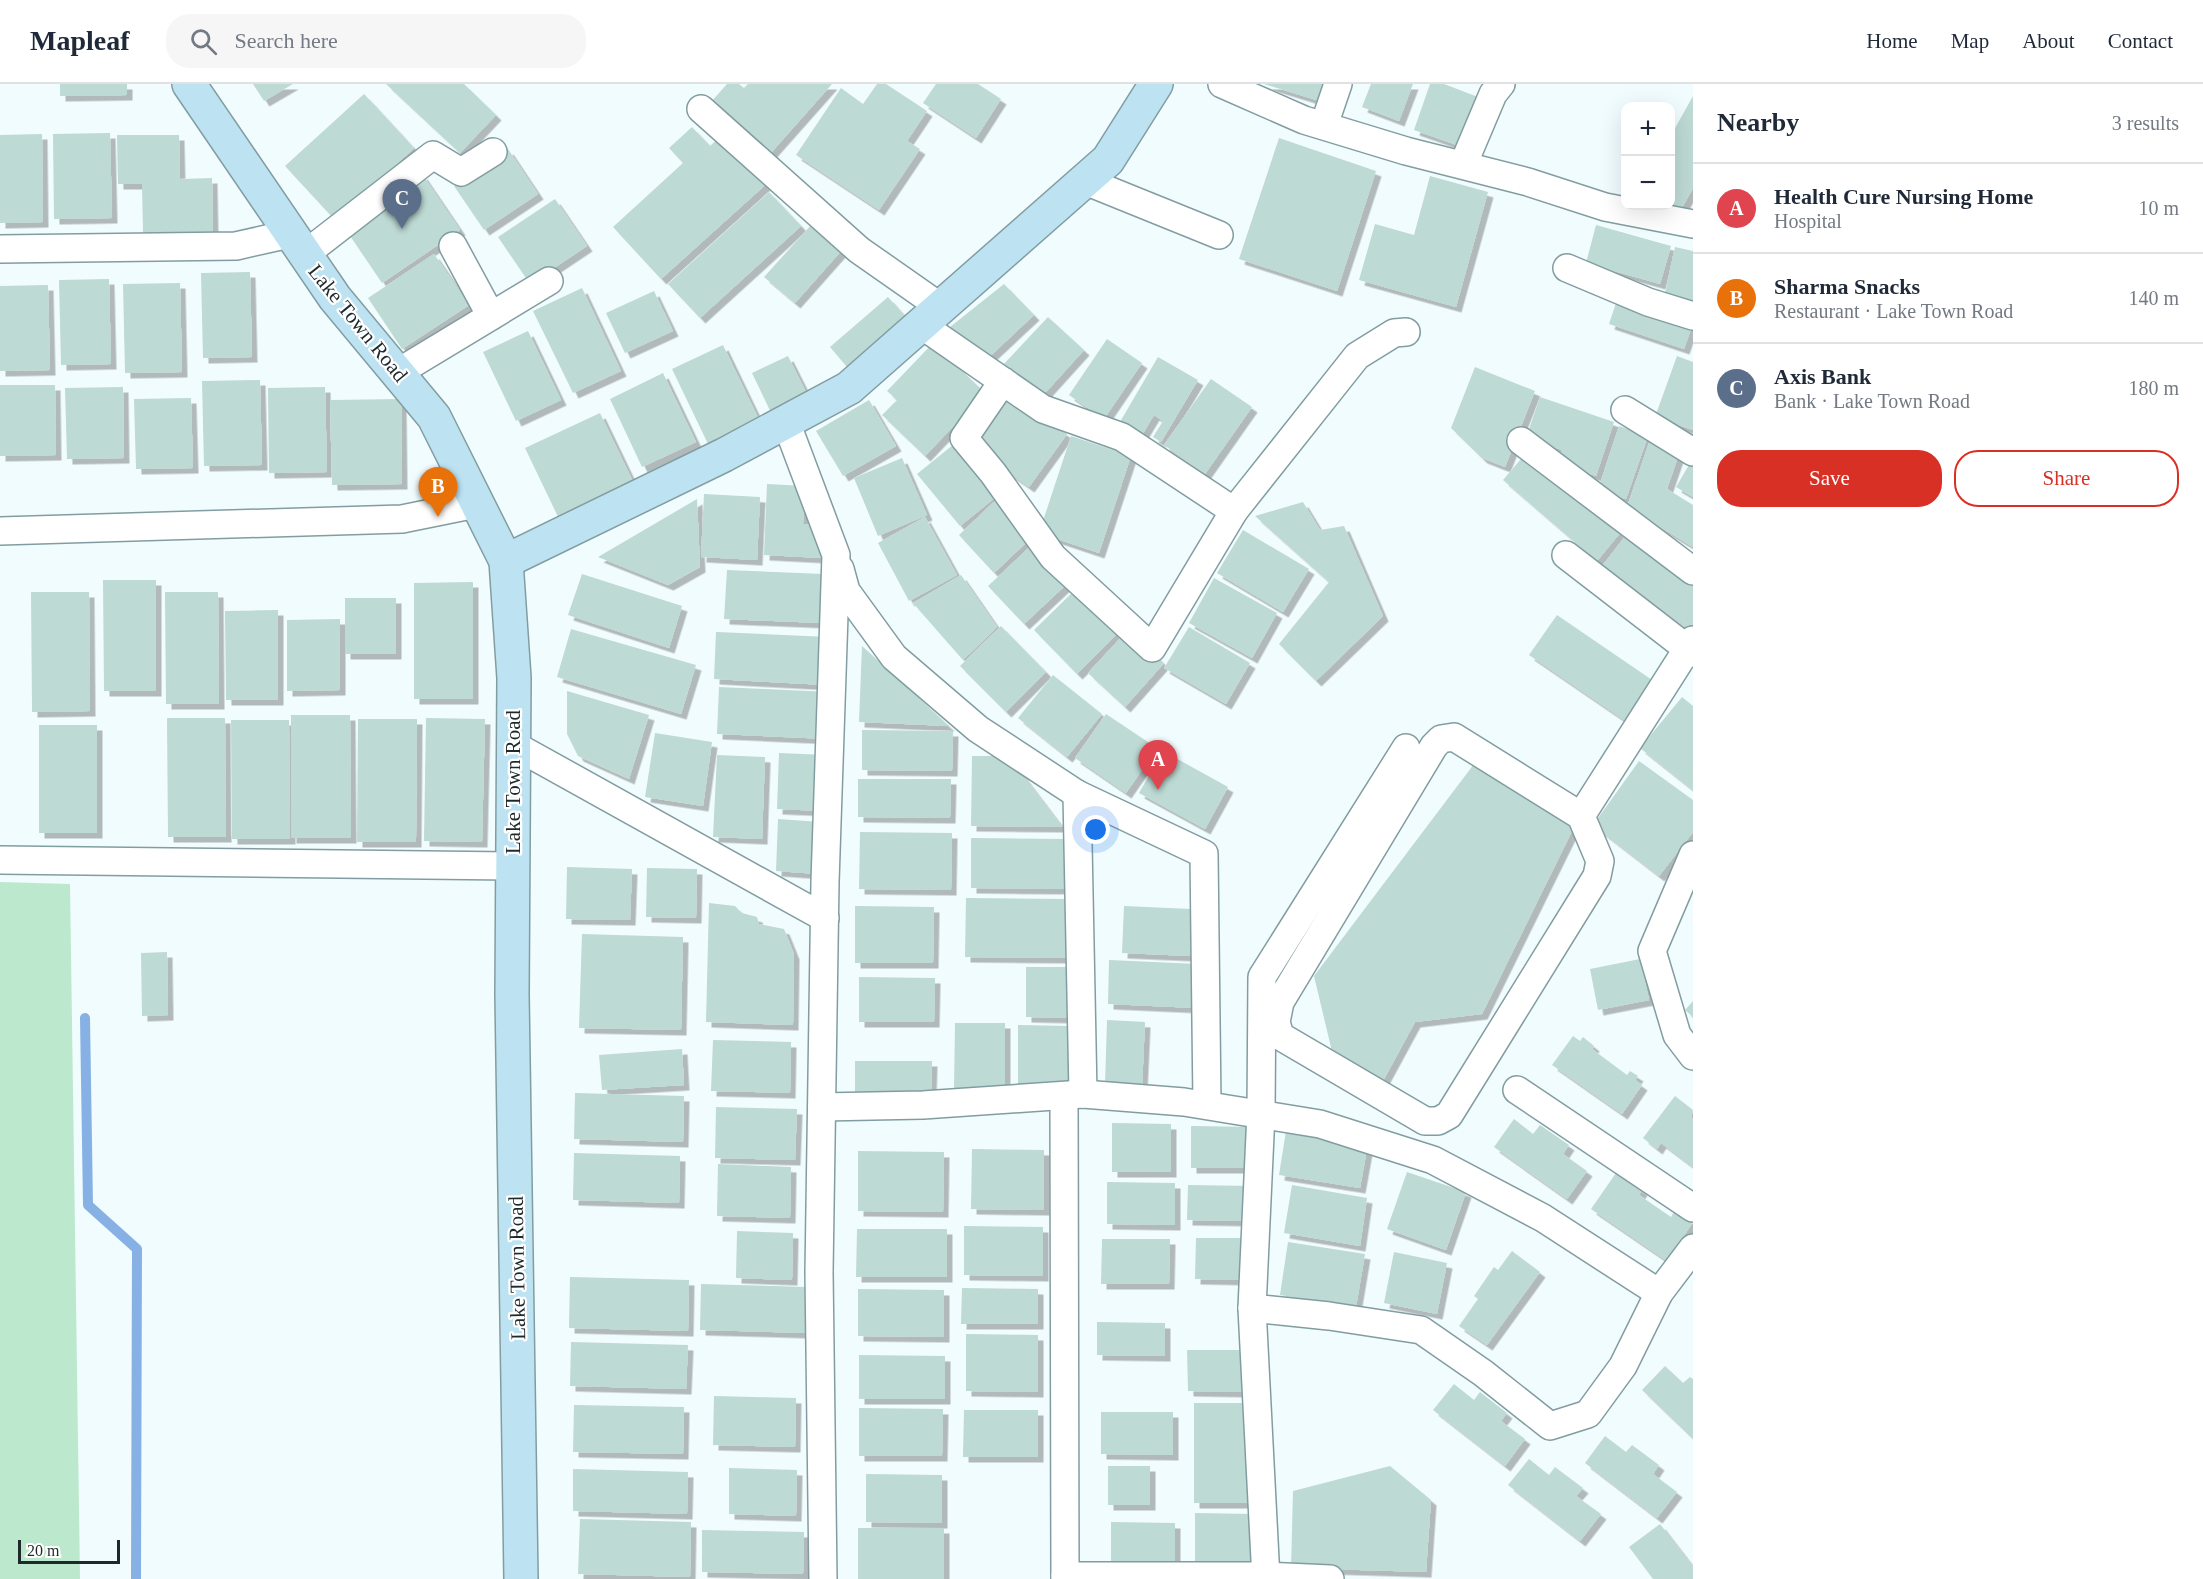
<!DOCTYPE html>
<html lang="en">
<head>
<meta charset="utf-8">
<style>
	:root { --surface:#fff; --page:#f6f6f7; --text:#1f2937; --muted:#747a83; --line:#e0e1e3; --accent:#d93025 }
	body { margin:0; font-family:"Times New Roman",serif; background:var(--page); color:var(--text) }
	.controls { position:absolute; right:18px; top:18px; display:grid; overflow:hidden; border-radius:12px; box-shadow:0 6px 24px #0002 }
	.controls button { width:54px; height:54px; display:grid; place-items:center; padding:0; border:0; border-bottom:2px solid var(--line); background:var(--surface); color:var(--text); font:30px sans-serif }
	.scale { position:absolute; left:18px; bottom:15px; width:102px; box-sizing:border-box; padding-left:6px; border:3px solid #1e292a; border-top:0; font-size:16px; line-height:21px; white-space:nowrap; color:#1e292a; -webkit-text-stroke:4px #fff; paint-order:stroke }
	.you { position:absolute; left:1096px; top:746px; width:21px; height:21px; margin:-15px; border:4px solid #fff; border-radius:50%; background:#1a73e8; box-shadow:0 0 0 9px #1a73e833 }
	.badge { display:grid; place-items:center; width:39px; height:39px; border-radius:50%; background:var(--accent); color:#fff; font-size:20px; font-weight:700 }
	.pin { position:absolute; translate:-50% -50px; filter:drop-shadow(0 2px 3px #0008) }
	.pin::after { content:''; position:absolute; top:32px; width:21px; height:18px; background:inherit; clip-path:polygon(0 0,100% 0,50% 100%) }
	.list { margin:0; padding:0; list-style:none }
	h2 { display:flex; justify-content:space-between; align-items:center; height:78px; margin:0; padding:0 24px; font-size:26px }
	h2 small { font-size:20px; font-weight:400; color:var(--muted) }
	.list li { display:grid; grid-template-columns:39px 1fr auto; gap:18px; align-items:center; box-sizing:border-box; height:90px; padding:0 24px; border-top:2px solid var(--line) }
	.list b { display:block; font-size:22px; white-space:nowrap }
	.list p { margin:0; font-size:20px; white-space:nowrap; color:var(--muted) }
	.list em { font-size:20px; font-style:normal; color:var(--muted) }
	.actions { display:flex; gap:12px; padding:18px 24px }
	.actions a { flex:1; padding:14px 0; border:2px solid var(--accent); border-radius:24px; text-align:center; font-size:21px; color:var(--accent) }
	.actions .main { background:var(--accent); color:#fff }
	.icon { flex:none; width:33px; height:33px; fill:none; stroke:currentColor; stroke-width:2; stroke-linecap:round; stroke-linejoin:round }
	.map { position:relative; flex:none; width:1693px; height:1495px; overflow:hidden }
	header { display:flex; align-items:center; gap:36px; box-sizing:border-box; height:84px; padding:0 30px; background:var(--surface); border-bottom:2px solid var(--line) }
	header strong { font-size:28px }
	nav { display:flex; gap:33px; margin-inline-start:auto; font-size:21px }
	.search { width:420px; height:54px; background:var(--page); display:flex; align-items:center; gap:15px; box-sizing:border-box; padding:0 21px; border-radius:24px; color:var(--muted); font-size:22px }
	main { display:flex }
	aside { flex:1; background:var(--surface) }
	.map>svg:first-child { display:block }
	.green { fill:#bce8cd }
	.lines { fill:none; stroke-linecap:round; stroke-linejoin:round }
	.stream { stroke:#87b1e4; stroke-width:10 }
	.building { fill:#bedad4; filter:url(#shadow) }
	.street-casing { stroke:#829da1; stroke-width:30 }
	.secondary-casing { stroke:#829da1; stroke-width:36 }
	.street { stroke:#fff; stroke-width:27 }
	.secondary { stroke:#bde3f2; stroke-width:33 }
	.labels { text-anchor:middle; stroke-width:4.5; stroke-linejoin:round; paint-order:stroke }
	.street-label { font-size:21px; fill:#1e292a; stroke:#fff }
</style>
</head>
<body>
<header>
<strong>Mapleaf</strong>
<div class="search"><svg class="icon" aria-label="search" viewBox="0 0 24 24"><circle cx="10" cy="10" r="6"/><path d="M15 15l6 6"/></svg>Search here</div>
<nav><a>Home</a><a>Map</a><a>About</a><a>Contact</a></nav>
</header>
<main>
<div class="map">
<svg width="1693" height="1495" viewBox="0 0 1693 1495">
	<defs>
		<filter id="shadow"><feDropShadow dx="5.5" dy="5.5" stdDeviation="0" flood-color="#0004"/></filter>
	</defs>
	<rect width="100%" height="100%" fill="#f1fcfe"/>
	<path class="green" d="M0 798 70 800 80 1495H0Z"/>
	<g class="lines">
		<path class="stream" d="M85 934 88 1121 137 1165 136 1495"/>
	</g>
	<g class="building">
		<path d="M60 0H127V11L60 12Z"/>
		<path d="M253 0H293L264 17Z"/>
		<path d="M386 0H464L496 31 460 69Z"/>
		<path d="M727 0H739L744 4 748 0H832L769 71 710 19Z"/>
		<path d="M877 0H886L927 27 907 57 920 65 879 126 796 71 841 4 863 20Z"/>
		<path d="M936 0H978L1001 15 976 54 923 19Z"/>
		<path d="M1264 0H1332L1326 19Z"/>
		<path d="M1371 0H1413L1399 37 1362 23Z"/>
		<path d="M1430 0H1444L1486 16 1468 65 1414 46Z"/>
		<path d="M364 10 414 64 335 136 285 82Z"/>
		<path d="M1693 12V104L1678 131 1661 122H1670V53Z"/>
		<path d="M692 43 710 62 721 52 765 101 661 195 613 143 683 79 669 64Z"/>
		<path d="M110 49 112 134 54 135 53 50Z"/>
		<path d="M42 50 43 138 0 139V51Z"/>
		<path d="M117 51H179L180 95 212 94 213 148 143 149 142 100H118Z"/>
		<path d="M1279 54 1376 87 1337 207 1239 175Z"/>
		<path d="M508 65 538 110 484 146 454 102Z"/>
		<path d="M422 90 460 146 382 199 344 143Z"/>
		<path d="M1430 92 1488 108 1456 223 1359 196 1375 140 1414 151Z"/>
		<path d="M769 108 801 142 700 234 668 200Z"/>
		<path d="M555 115 587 162 530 200 498 153Z"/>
		<path d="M812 140 842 166 795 219 764 193Z"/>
		<path d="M1596 141 1671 162 1660 200 1586 179Z"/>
		<path d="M1675 163 1693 167V220L1664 214Z"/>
		<path d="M434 170 469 221 402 265 368 214Z"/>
		<path d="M250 188 252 273 203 274 201 189Z"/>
		<path d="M109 195 111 280 61 281 59 196Z"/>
		<path d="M180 199 182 288 125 289 123 200Z"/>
		<path d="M1004 200 1034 231 988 274 950 243Z"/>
		<path d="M48 201 50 286 0 287V202Z"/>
		<path d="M582 204 621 287 573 309 533 227Z"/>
		<path d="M654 207 673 247 625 269 606 229Z"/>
		<path d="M888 213 911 239 853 290 830 263Z"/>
		<path d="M1618 213 1693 239 1684 265 1609 240Z"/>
		<path d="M1048 233 1084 266 1046 308 1002 282Z"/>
		<path d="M528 247 561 316 516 337 483 268Z"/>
		<path d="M1107 255 1142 279 1104 335 1069 311Z"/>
		<path d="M933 259 985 309 925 372 882 331 897 316 887 307Z"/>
		<path d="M723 261 760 338 709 362 672 285Z"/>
		<path d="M788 272 811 318 774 335 752 289Z"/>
		<path d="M1677 272 1693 278V346L1655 333Z"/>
		<path d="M1158 273 1198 296 1161 358 1153 353 1163 337 1154 331 1139 356 1117 343Z"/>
		<path d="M1475 283 1535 307 1505 383 1482 374 1451 344Z"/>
		<path d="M663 289 696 358 642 383 610 315Z"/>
		<path d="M1211 295 1252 323 1205 390 1164 361Z"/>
		<path d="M260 296 262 381 204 382 202 297Z"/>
		<path d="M0 301H55L56 371 0 372Z"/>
		<path d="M123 303 124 374 67 375 65 304Z"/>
		<path d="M325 303 327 388 269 389 268 304Z"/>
		<path d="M1010 310 1067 350 1029 403 972 363Z"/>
		<path d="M1540 313 1614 338 1596 392 1558 379 1562 366 1526 354Z"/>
		<path d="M191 314 193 384 136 385 134 315Z"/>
		<path d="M401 315 402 400 332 401 330 316Z"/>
		<path d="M869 316 896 362 843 392 816 347Z"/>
		<path d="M600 329 636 404 561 439 525 364Z"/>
		<path d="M1619 342 1648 352 1626 415 1598 406Z"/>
		<path d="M1652 350 1680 367 1667 405 1693 421V463L1627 423Z"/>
		<path d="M1071 352 1131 372 1099 469 1039 449Z"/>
		<path d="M959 356 1002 408 960 442 917 390Z"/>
		<path d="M1526 369 1620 449 1597 477 1503 396Z"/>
		<path d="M902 374 927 431 878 452 854 394Z"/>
		<path d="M1693 374V413L1676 403Z"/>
		<path d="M767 400 805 402 803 440 823 441 822 474 764 471Z"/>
		<path d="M704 410 760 413 757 476 701 473Z"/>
		<path d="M697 415 700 483 668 501 598 473Z"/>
		<path d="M995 417 1031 454 994 489 959 451Z"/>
		<path d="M1303 418 1320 446 1344 442 1383 532 1316 597 1279 560 1329 498 1255 432Z"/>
		<path d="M925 433 957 491 909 517 878 459Z"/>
		<path d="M1243 446 1309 485 1283 528 1217 489Z"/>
		<path d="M1630 446 1693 493V540L1689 545 1603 481Z"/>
		<path d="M1035 458 1071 496 1024 540 988 502Z"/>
		<path d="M727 486 824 490 822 539 724 535Z"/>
		<path d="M582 490 682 522 669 564 568 531Z"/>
		<path d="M961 491 997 543 963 576 913 519Z"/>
		<path d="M1214 494 1277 529 1252 574 1189 539Z"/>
		<path d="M103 496H156V607H104Z"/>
		<path d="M473 498V615H414V499Z"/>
		<path d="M1080 501 1123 544 1077 590 1034 546Z"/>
		<path d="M31 508H89L90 627 32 628Z"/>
		<path d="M165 508H218L219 620H166Z"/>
		<rect x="345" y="514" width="51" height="56"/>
		<path d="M278 526V616H226L225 527Z"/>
		<path d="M1557 531 1655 598 1627 638 1529 571Z"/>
		<path d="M340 535V606L287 607V536Z"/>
		<path d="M1001 542 1046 588 1006 628 960 582Z"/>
		<path d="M1189 543 1250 579 1226 620 1164 584Z"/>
		<path d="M571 545 696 581 681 630 557 593Z"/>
		<path d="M1127 547 1164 579 1125 623 1088 589Z"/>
		<path d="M716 548 829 553 826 601 714 595Z"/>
		<path d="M862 562 949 642 859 638Z"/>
		<path d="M1053 591 1102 630 1067 673 1018 634Z"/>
		<path d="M719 603 830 608 828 655 717 650Z"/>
		<path d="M567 607 649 631 629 695 578 672 567 650Z"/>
		<path d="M1682 613 1693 622V706L1640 664Z"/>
		<path d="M1106 630 1157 664 1126 709 1075 674Z"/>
		<path d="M291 631H350L351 754H291Z"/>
		<path d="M167 634H225L226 753H168Z"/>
		<path d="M426 634 485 635 482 758 424 757Z"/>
		<path d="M358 635H417L416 758H357Z"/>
		<path d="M231 636H289L290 755H232Z"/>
		<rect x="39" y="641" width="58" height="108"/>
		<path d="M862 646 953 647 952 687 862 686Z"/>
		<path d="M655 649 712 658 703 722 645 713Z"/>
		<path d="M1163 667 1228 703 1205 745 1139 709Z"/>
		<path d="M779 669 826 671 823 727 777 725Z"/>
		<path d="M717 671 765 673 762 755 713 753Z"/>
		<path d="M972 672H1008L1062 743 971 742Z"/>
		<path d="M1639 677 1693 716V748L1659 792 1593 741Z"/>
		<path d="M1474 680 1574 743 1482 930 1415 938 1383 997 1334 976 1314 892Z"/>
		<path d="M858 695H951L950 734 858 733Z"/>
		<path d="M778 735 821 738 818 790 776 787Z"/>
		<path d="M860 748 952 749 951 806 859 805Z"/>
		<path d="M971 754 1072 755V805L971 804Z"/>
		<path d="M567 783 632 785 630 836 566 835Z"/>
		<path d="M647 784 697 785 696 834 646 833Z"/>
		<path d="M966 814 1074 815V874L965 873Z"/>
		<path d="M709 819 735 822 742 829 757 833 759 840 784 845 794 870 793 941 706 938Z"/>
		<path d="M855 822 934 823 933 879H855Z"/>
		<path d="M1124 822 1191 825 1190 872 1122 869Z"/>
		<path d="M582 850 683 853 681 946 579 944Z"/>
		<path d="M167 868 168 931 142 932 141 869Z"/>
		<path d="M1640 875 1649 916 1598 926 1590 885Z"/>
		<path d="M1109 876 1198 880 1196 924 1108 920Z"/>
		<path d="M1026 883H1072V934L1026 933Z"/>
		<path d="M859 893 935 894 934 938H859Z"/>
		<path d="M1693 917V933L1685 926Z"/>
		<path d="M1107 936 1145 938 1142 1003 1105 1001Z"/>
		<path d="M955 939H1005V1007H954Z"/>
		<path d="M1018 941 1071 942V1004L1018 1003Z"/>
		<path d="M1573 952 1580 957 1583 953 1594 962 1592 965 1627 991 1630 987 1638 992 1635 996 1642 1001 1622 1030 1552 981Z"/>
		<path d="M713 956 791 958 790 1009 711 1007Z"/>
		<path d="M682 965 684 1001 602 1006 599 971Z"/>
		<path d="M855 977H932L931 1008H855Z"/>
		<path d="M575 1009 684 1012 683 1058 574 1055Z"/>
		<path d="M1675 1012 1693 1026 1691 1033 1693 1035V1083L1661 1059 1657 1065 1643 1054Z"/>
		<path d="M716 1023 797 1025 795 1076 715 1074Z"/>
		<path d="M1514 1035 1533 1050 1540 1041 1569 1061 1563 1070 1587 1087 1567 1115 1494 1063Z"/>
		<path d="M1112 1039 1171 1040V1088H1112Z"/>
		<path d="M1191 1042 1256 1043 1255 1084H1191Z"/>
		<path d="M1286 1047 1368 1060 1360 1104 1279 1091Z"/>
		<path d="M972 1065 1044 1066V1126L971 1125Z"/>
		<path d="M858 1067 944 1068 943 1128 858 1127Z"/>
		<path d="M574 1069 680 1072 679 1119 573 1116Z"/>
		<path d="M718 1080 791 1083 790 1134 717 1132Z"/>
		<path d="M1407 1088 1466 1108 1446 1166 1387 1145Z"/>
		<path d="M1616 1089 1642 1106 1639 1111 1671 1133 1675 1126 1693 1138 1667 1177 1591 1125Z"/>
		<path d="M1107 1098 1175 1099V1141L1107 1140Z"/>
		<path d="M1188 1101 1254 1102V1137L1187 1136Z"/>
		<path d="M1292 1101 1367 1114 1360 1162 1284 1149Z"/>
		<path d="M964 1142 1043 1143V1192L964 1191Z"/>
		<path d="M857 1145H947V1193H856Z"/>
		<path d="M737 1147 793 1149 792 1196 736 1194Z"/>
		<path d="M1196 1154H1246V1196L1195 1195Z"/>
		<path d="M1102 1155H1170L1169 1200H1101Z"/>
		<path d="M1288 1158 1365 1170 1356 1223 1280 1211Z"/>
		<path d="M1512 1167 1540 1188 1487 1261 1459 1242 1478 1215 1474 1212 1494 1183 1498 1186Z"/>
		<path d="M1394 1168 1447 1179 1437 1230 1384 1219Z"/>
		<path d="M570 1193 689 1196 688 1247 569 1244Z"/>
		<path d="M701 1200 806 1203 805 1249 700 1246Z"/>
		<path d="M962 1204 1038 1205V1240H961Z"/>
		<path d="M858 1205 944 1206V1253L858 1252Z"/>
		<path d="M1097 1238 1165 1239V1272L1097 1271Z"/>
		<path d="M966 1250 1038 1251V1308L966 1307Z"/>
		<path d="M571 1258 688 1261 686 1305 570 1302Z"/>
		<path d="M1187 1266H1249V1308L1188 1307Z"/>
		<path d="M859 1271 945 1272V1315H859Z"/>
		<path d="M1665 1282 1683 1299 1690 1293 1693 1295V1355L1642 1306Z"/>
		<path d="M1454 1300 1474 1316 1480 1308 1507 1329 1501 1337 1525 1355 1505 1382 1433 1326Z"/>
		<path d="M714 1312 796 1314 795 1363 713 1361Z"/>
		<path d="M1194 1319H1252L1251 1419H1194Z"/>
		<path d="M574 1321 684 1323 683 1370 573 1368Z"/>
		<path d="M859 1324 943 1325 942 1372H859Z"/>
		<path d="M964 1326H1038V1373H963Z"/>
		<path d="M1101 1328H1173V1371L1101 1370Z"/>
		<path d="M1605 1352 1626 1368 1632 1361 1659 1381 1653 1390 1677 1408 1657 1434 1585 1379Z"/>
		<path d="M1529 1375 1549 1391 1555 1383 1583 1404 1576 1412 1601 1430 1580 1457 1508 1401Z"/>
		<rect x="1108" y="1382" width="42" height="39"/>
		<path d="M1390 1382 1431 1416 1426 1488 1291 1484 1293 1407Z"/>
		<path d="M729 1384 797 1386 796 1432 729 1430Z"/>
		<path d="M573 1385 688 1388 687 1430 573 1427Z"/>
		<path d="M866 1390 942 1391V1439L866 1438Z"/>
		<path d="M1195 1429 1251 1430V1481L1195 1480Z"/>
		<path d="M580 1435 691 1438 690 1493 578 1490Z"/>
		<path d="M1111 1438 1175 1439V1483L1111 1482Z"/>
		<path d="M1660 1440 1693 1483V1495H1653L1629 1463Z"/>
		<rect x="858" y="1444" width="86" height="51"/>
		<path d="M702 1446 804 1448 803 1490 702 1488Z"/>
	</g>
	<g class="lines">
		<g class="street-casing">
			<g id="street">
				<path d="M1222 0 1304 36 1406 67 1528 98 1605 123 1693 140"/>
				<path d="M701 25 859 166 939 222"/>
				<path d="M1324 41 1338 0"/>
				<path d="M1463 81 1493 10 1501 0"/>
				<path d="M1083 96 1219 151"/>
				<path d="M453 162 491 232"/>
				<path d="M0 165 236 162 289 150"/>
				<path d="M304 171 433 71 461 88 493 68"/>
				<path d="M1567 184 1648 218 1693 232"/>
				<path d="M920 240 1043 325 1122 353 1234 427 1152 564 1053 473 993 389 964 354 1003 297"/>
				<path d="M397 289 549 197"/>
				<path d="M1625 326 1693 368"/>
				<path d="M786 338 836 471 825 798 819 1188 823 1495"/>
				<path d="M1521 357 1693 487"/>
				<path d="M1234 427 1357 272 1394 249 1406 248"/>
				<path d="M0 447 402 435 476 420"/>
				<path d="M1566 471 1693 569"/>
				<path d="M840 485 846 507 894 573 978 645 1077 710 1204 770 1207 1021"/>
				<path d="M512 660 825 834"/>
				<path d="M1077 710 1083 1010"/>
				<path d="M1581 732 1454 653 1441 655 1434 662 1280 918 1276 938 1280 952 1425 1037H1438L1449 1031 1597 792 1600 777 1581 732 1693 556"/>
				<path d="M1693 771 1652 867 1677 951 1693 972"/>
				<path d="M0 776 512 782"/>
				<path d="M1517 1006 1693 1124"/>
				<path d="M1064 1012 1065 1495"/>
				<path d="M822 1023 923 1021 1083 1010 1184 1018 1320 1040 1433 1076 1543 1134 1659 1209"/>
				<path d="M1252 1224 1329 1232 1421 1246 1483 1289 1550 1342 1588 1330 1623 1282 1659 1209 1693 1164"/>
				<path d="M1065 1492H1266L1330 1495"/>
				<path d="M1266 1495 1252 1224 1261 1029 1262 893 1406 664"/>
			</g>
		</g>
		<g class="secondary-casing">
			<g id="secondary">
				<path d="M189 0 335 214 434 333 506 477 514 594 512 910 521 1495"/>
				<path d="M506 477 724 371 849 304 1108 76 1156 0"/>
			</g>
		</g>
		<use href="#street" class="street"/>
		<use href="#secondary" class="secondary"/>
	</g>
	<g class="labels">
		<g class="street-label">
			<text transform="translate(358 239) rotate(51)" y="7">Lake Town Road</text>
			<text transform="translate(513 698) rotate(-90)" y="7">Lake Town Road</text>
			<text transform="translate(517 1184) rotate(-91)" y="7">Lake Town Road</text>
		</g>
	</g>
</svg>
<div class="controls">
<button>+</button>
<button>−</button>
</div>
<div class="scale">20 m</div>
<div class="you"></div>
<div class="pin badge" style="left:1158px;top:706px;background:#e0444e">A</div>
<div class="pin badge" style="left:438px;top:433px;background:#e8710a">B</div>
<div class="pin badge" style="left:402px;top:145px;background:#5c6f8a">C</div>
</div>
<aside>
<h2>Nearby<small>3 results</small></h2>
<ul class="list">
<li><span class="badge" style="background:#e0444e">A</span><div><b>Health Cure Nursing Home</b><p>Hospital</p></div><em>10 m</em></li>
<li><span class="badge" style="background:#e8710a">B</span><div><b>Sharma Snacks</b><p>Restaurant · Lake Town Road</p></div><em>140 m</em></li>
<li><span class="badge" style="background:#5c6f8a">C</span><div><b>Axis Bank</b><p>Bank · Lake Town Road</p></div><em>180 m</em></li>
</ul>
<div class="actions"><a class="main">Save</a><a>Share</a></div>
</aside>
</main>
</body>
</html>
